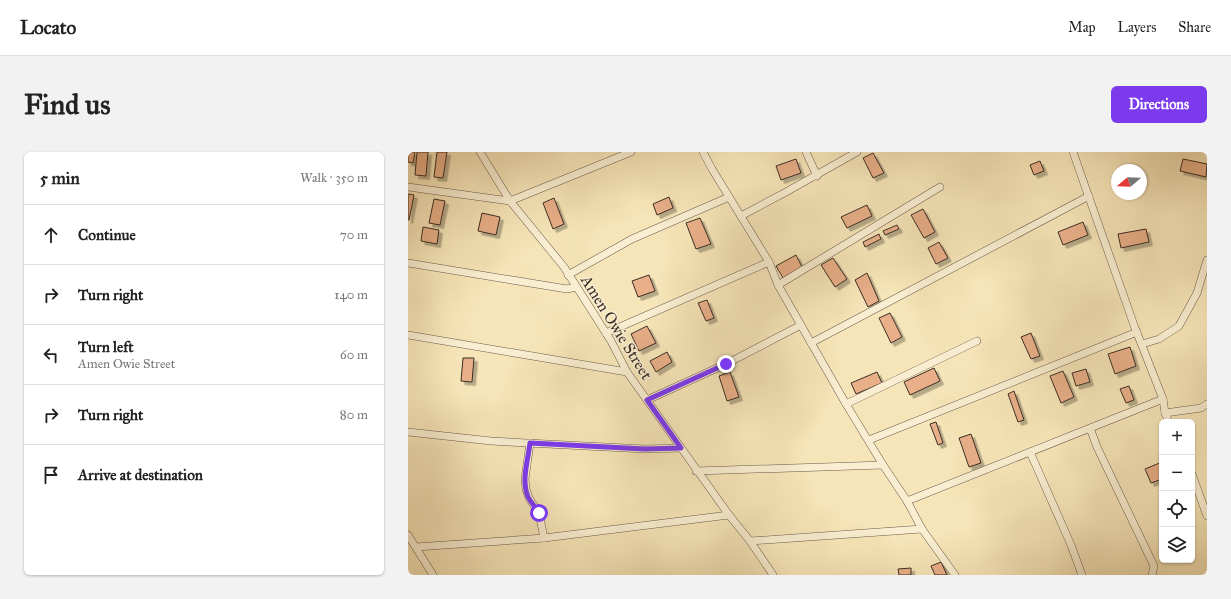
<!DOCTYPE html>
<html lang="en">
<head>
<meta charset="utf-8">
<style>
	:root { --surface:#fff; --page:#f2f2f2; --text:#222; --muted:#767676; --line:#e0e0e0; --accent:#7c3aed }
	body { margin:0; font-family:"IM FELL Great Primer",serif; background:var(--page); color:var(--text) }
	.controls { position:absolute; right:12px; bottom:12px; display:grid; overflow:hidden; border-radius:6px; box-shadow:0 1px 3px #0004 }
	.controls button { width:36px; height:36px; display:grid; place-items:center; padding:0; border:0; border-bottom:1px solid var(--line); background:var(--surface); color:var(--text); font:20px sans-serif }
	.compass { position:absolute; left:703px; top:12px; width:36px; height:36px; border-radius:50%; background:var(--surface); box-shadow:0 1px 3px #0004; rotate:251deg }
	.stop { position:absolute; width:12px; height:12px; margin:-9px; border:3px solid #7c3aed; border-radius:50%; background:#fff }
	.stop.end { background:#7c3aed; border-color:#fff; box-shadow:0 1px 4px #0008 }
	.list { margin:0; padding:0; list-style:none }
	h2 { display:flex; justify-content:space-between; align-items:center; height:52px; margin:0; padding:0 16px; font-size:17px }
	h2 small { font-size:13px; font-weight:400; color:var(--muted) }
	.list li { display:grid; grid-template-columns:26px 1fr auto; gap:12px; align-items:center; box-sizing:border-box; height:60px; padding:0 16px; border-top:1px solid var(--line) }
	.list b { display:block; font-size:15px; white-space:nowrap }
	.list p { margin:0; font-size:13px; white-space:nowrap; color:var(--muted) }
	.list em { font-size:13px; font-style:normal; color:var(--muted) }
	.icon { flex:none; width:22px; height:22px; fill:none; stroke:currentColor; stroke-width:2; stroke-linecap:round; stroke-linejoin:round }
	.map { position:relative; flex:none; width:799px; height:423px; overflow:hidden; border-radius:6px }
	header { display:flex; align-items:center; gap:24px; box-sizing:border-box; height:56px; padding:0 20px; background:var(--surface); border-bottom:1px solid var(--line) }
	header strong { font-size:19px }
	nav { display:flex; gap:22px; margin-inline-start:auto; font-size:14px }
	.intro { display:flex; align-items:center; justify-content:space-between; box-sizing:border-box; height:96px; padding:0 24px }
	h1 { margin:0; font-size:28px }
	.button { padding:10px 18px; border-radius:6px; background:var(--accent); color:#fff; font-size:14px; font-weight:700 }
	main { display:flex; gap:24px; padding:0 24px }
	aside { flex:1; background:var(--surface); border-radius:6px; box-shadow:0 1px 3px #0004 }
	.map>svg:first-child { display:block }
	.building { fill:#e8af88; stroke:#3b2d25; filter:url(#shadow) }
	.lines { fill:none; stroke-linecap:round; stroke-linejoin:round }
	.minor-casing { stroke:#6a5b4a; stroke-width:8 }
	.minor { stroke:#f9eed1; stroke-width:7 }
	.route { stroke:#7c3aed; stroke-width:5 }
	.labels { text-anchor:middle; stroke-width:3; stroke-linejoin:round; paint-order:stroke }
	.street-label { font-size:16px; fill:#3b2d25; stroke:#f9eed1 }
</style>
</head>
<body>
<header>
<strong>Locato</strong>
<nav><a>Map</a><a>Layers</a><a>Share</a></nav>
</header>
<div class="intro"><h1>Find us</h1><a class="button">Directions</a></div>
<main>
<aside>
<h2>5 min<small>Walk · 350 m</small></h2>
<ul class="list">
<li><svg class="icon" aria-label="ahead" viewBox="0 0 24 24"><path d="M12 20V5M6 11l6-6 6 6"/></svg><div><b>Continue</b></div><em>70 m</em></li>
<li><svg class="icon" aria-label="right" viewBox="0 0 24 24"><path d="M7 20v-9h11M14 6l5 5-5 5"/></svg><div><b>Turn right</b></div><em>140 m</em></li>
<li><svg class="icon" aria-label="left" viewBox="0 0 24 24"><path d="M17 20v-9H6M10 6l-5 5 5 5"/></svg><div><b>Turn left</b><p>Amen Owie Street</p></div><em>60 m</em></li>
<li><svg class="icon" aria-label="right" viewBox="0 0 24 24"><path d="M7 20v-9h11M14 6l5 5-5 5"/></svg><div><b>Turn right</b></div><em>80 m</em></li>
<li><svg class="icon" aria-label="arrive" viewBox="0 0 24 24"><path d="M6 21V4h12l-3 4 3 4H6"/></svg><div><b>Arrive at destination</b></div></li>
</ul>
</aside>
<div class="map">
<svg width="799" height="423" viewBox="0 0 799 423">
	<defs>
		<filter id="shadow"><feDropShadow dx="3.5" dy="3.5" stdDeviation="0" flood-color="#0004"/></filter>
	</defs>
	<rect width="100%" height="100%" fill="#f6e5b8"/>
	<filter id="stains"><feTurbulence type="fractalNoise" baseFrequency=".005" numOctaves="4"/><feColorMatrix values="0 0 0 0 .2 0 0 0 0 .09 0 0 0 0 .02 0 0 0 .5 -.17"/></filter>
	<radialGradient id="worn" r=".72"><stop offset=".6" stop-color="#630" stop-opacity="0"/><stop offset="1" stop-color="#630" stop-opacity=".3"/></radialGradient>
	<g class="building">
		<path d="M0 0H7L5 11 0 10Z"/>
		<path d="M9 0H20L18 24 7 23Z"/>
		<path d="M29 0H39L35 26 26 25Z"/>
		<path d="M465 1 476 21 465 26 455 6Z"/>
		<path d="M388 7 393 21 373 28 368 14Z"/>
		<path d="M775 7 799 12 798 25 772 19Z"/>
		<path d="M632 9 636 19 626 23 622 13Z"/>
		<path d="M0 42 6 43 1 68H0Z"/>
		<path d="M261 45 265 56 249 63 245 52Z"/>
		<path d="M146 46 156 72 145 77 135 51Z"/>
		<path d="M26 47 37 49 32 73 21 71Z"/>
		<path d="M459 53 464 64 439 76 433 65Z"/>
		<path d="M515 57 527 80 516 86 503 63Z"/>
		<path d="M74 61 92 65 88 83 70 79Z"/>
		<path d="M292 66 303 92 288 97 278 71Z"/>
		<path d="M675 70 680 83 655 93 650 80Z"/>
		<path d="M489 73 491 77 477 83 475 79Z"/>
		<path d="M15 75 31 78 29 92 13 89Z"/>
		<path d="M738 77 741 90 713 96 710 82Z"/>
		<path d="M471 82 473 87 457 95 455 90Z"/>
		<path d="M531 90 540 106 528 112 520 96Z"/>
		<path d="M388 103 394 115 375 126 368 114Z"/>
		<path d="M425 106 439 127 427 135 413 113Z"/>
		<path d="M459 121 471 149 460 155 447 128Z"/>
		<path d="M241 123 247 139 230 145 224 129Z"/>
		<path d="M299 148 306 166 298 169 290 151Z"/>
		<path d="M482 161 494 185 483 191 471 166Z"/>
		<path d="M239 174 248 191 231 199 223 182Z"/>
		<path d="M623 181 632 204 623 207 613 185Z"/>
		<path d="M722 195 728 214 707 222 700 202Z"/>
		<path d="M259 200 264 210 248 220 242 209Z"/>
		<path d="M55 206H66L64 230 53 229Z"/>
		<path d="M526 216 532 229 502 243 496 230Z"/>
		<path d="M678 217 682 230 668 234 664 221Z"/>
		<path d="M655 219 666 245 653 251 642 224Z"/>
		<path d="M322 220 331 245 319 249 311 224Z"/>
		<path d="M469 220 474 231 448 242 443 231Z"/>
		<path d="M721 234 726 248 718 251 712 237Z"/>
		<path d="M606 239 616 268 610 270 600 242Z"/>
		<path d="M528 270 535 291 530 293 522 272Z"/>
		<path d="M563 282 573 311 561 315 551 286Z"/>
		<path d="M754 310V327L743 331 737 317Z"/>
		<path d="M533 410 539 423H527L523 414Z"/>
		<path d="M503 416V423H491L490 417Z"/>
	</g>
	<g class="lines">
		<g class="minor-casing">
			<g id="minor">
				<path d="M72 0 102 49 156 115 203 189 219 220 321 363 342 389 365 423"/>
				<path d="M295 0 304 17 361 110 370 133 438 252 475 313 499 349 514 377 547 423"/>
				<path d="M398 0 409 24"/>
				<path d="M665 0 727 176 755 247 757 261 761 270"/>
				<path d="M0 35 102 49 223 0"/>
				<path d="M333 64 378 40 449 0"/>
				<path d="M0 111 159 137 168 135"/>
				<path d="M160 123 224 87 321 45"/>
				<path d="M370 133 532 35"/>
				<path d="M198 181 361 110"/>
				<path d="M0 183 219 220"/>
				<path d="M403 191 681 44"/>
				<path d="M734 192 751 187 771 174 789 141 799 108"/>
				<path d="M239 248 318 212 393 173"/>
				<path d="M438 252 569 189"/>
				<path d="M757 261 793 256 799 252"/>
				<path d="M682 276 689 295 746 414 744 423"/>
				<path d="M0 280 83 289 237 297 273 296"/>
				<path d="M461 288 729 180"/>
				<path d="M122 291 117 327 118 337 121 346 131 361 136 386"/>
				<path d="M622 300 663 393 674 423"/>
				<path d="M288 319 475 313"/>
				<path d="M784 322 799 364"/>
				<path d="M499 349 755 247"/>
				<path d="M0 383 25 423"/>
				<path d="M342 389 514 377"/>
				<path d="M8 395 136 386 321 363"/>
			</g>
		</g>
		<use href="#minor" class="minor"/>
	</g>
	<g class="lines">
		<path class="route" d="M131 361C128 355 123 351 120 345 113 328 120 309 122 291L237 297 273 296 239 248 318 212"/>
	</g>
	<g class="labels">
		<g class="street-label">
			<text transform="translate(209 175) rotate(58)" y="6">Amen Owie Street</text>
		</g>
	</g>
	<rect width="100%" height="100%" filter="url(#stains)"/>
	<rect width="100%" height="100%" fill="url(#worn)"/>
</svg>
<div class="controls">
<button>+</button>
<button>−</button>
<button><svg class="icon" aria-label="locate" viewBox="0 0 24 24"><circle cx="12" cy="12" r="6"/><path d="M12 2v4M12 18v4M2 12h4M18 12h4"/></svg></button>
<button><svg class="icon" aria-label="layers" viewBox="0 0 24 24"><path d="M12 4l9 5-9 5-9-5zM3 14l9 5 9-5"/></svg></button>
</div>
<svg class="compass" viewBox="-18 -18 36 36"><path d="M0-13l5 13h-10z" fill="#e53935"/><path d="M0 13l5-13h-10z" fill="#767676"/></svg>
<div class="stop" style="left:131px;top:361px"></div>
<div class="stop end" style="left:318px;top:212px"></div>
</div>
</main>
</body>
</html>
